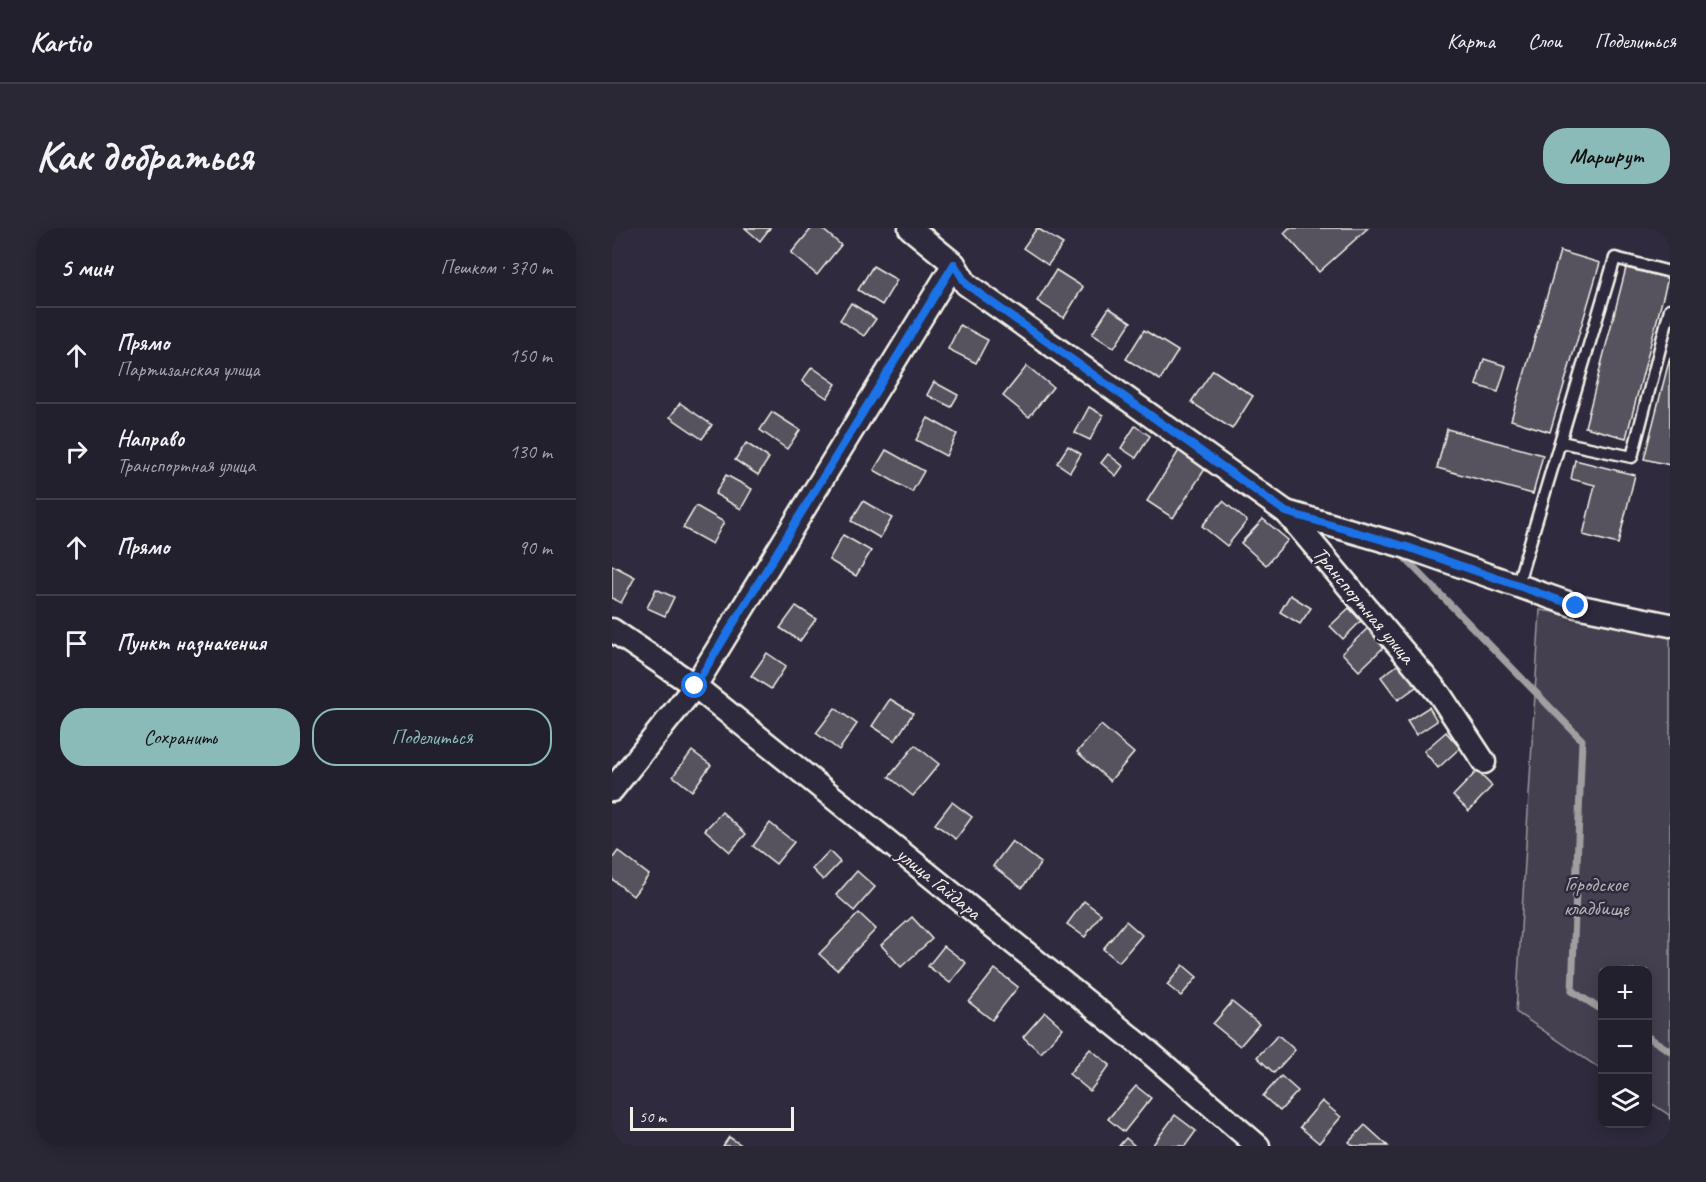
<!DOCTYPE html>
<html lang="ru">
<head>
<meta charset="utf-8">
<style>
	:root { --surface:#23202e; --page:#2b2836; --text:#f1f3f6; --muted:#a3a3aa; --line:#403e4a; --accent:#8bbbb9 }
	body { margin:0; font-family:Caveat,sans-serif; background:var(--page); color:var(--text) }
	.controls { position:absolute; right:18px; bottom:18px; display:grid; overflow:hidden; border-radius:12px; box-shadow:0 3px 15px #0003 }
	.controls button { width:54px; height:54px; display:grid; place-items:center; padding:0; border:0; border-bottom:2px solid var(--line); background:var(--surface); color:var(--text); font:30px sans-serif }
	.scale { position:absolute; left:18px; bottom:15px; width:164px; box-sizing:border-box; padding-left:6px; border:3px solid #f4f1e8; border-top:0; font-size:16px; line-height:21px; white-space:nowrap; color:#f4f1e8; -webkit-text-stroke:4px #2f2a3d; paint-order:stroke }
	.stop { position:absolute; width:18px; height:18px; margin:-14px; border:4px solid #1a73e8; border-radius:50%; background:#fff }
	.stop.end { background:#1a73e8; border-color:#fff; box-shadow:0 2px 6px #0008 }
	.list { margin:0; padding:0; list-style:none }
	h2 { display:flex; justify-content:space-between; align-items:center; height:78px; margin:0; padding:0 24px; font-size:26px }
	h2 small { font-size:20px; font-weight:400; color:var(--muted) }
	.list li { display:grid; grid-template-columns:39px 1fr auto; gap:18px; align-items:center; box-sizing:border-box; height:96px; padding:0 24px; border-top:2px solid var(--line) }
	.list b { display:block; font-size:22px; white-space:nowrap }
	.list p { margin:0; font-size:20px; white-space:nowrap; color:var(--muted) }
	.list em { font-size:20px; font-style:normal; color:var(--muted) }
	.actions { display:flex; gap:12px; padding:18px 24px }
	.actions a { flex:1; padding:14px 0; border:2px solid var(--accent); border-radius:24px; text-align:center; font-size:21px; color:var(--accent) }
	.actions .main { background:var(--accent); color:#111 }
	.icon { flex:none; width:33px; height:33px; fill:none; stroke:currentColor; stroke-width:2; stroke-linecap:round; stroke-linejoin:round }
	.map { position:relative; flex:none; width:1058px; height:918px; overflow:hidden; border-radius:24px }
	header { display:flex; align-items:center; gap:36px; box-sizing:border-box; height:84px; padding:0 30px; background:var(--surface); border-bottom:2px solid var(--line) }
	header strong { font-size:28px }
	nav { display:flex; gap:33px; margin-inline-start:auto; font-size:21px }
	.intro { display:flex; align-items:center; justify-content:space-between; box-sizing:border-box; height:144px; padding:0 36px }
	h1 { margin:0; font-size:42px }
	.button { padding:15px 27px; border-radius:24px; background:var(--accent); color:#111; font-size:21px; font-weight:700 }
	main { display:flex; gap:36px; padding:0 36px }
	aside { flex:1; background:var(--surface); border-radius:24px; box-shadow:0 3px 15px #0003 }
	.map>svg:first-child { display:block }
	.green { fill:#454050; stroke:#9c989c; stroke-width:1.5 }
	.lines { fill:none; stroke-linecap:round; stroke-linejoin:round }
	.stream { stroke:#a19ea0; stroke-width:7 }
	.building { fill:#56525f; stroke:#f4f1e8; stroke-width:1.5 }
	.lane-casing { stroke:#f4f1e8; stroke-width:15 }
	.street-casing { stroke:#f4f1e8; stroke-width:27 }
	.lane { stroke:#2f2a3d; stroke-width:10 }
	.street { stroke:#2f2a3d; stroke-width:22 }
	.route { stroke:#1a73e8; stroke-width:8 }
	.labels { text-anchor:middle; stroke-width:5; stroke-linejoin:round; paint-order:stroke }
	.street-label { font-size:21px; fill:#f4f1e8; stroke:#2f2a3d }
	.park-label { font-size:21px; fill:#b7b3b3; stroke:#2f2a3d }
</style>
</head>
<body>
<header>
<strong>Kartio</strong>
<nav><a>Карта</a><a>Слои</a><a>Поделиться</a></nav>
</header>
<div class="intro"><h1>Как добраться</h1><a class="button">Маршрут</a></div>
<main>
<aside>
<h2>5 мин<small>Пешком · 370 m</small></h2>
<ul class="list">
<li><svg class="icon" aria-label="ahead" viewBox="0 0 24 24"><path d="M12 20V5M6 11l6-6 6 6"/></svg><div><b>Прямо</b><p>Партизанская улица</p></div><em>150 m</em></li>
<li><svg class="icon" aria-label="right" viewBox="0 0 24 24"><path d="M7 20v-9h11M14 6l5 5-5 5"/></svg><div><b>Направо</b><p>Транспортная улица</p></div><em>130 m</em></li>
<li><svg class="icon" aria-label="ahead" viewBox="0 0 24 24"><path d="M12 20V5M6 11l6-6 6 6"/></svg><div><b>Прямо</b></div><em>90 m</em></li>
<li><svg class="icon" aria-label="arrive" viewBox="0 0 24 24"><path d="M6 21V4h12l-3 4 3 4H6"/></svg><div><b>Пункт назначения</b></div></li>
</ul>
<div class="actions"><a class="main">Сохранить</a><a>Поделиться</a></div>
</aside>
<div class="map">
<svg width="1058" height="918" viewBox="0 0 1058 918">
	<rect width="100%" height="100%" fill="#2f2a3d"/>
	<filter id="ink" filterUnits="userSpaceOnUse"><feTurbulence type="fractalNoise" baseFrequency=".0167" numOctaves="2"/><feDisplacementMap in="SourceGraphic" scale="12" xChannelSelector="R" yChannelSelector="G"/><feConvolveMatrix kernelMatrix="1 2 1 2 8 2 1 2 1" color-interpolation-filters="sRGB"/></filter>
	<g filter="url(#ink)">
		<path class="green" d="M928 382 1058 402V892L1057 887 1036 873V742H990V842L904 784Z"/>
		<g class="lines">
			<g class="stream">
				<path d="M792 329 970 512 960 763 990 782"/>
				<path d="M1036 809 1058 823"/>
			</g>
		</g>
		<g class="building">
			<path d="M133 0H158L148 13Z"/>
			<path d="M200 0H209L229 17 205 47 179 25Z"/>
			<path d="M425 0 451 16 436 37 411 20Z"/>
			<path d="M677 0H756L707 44 672 5Z"/>
			<path d="M948 23 988 35 938 204 899 192Z"/>
			<path d="M261 38 285 52 270 77 246 62Z"/>
			<path d="M1014 40 1056 50 1014 210 973 199Z"/>
			<path d="M444 42 471 59 452 90 425 73Z"/>
			<path d="M239 75 264 91 252 108 228 92Z"/>
			<path d="M497 80 519 94 502 120 480 106Z"/>
			<path d="M348 97 376 112 364 135 336 121Z"/>
			<path d="M532 102 566 123 548 152 514 131Z"/>
			<path d="M1058 129V237L1032 231Z"/>
			<path d="M872 131 894 138 886 164 864 157Z"/>
			<path d="M415 138 441 159 417 189 391 168Z"/>
			<path d="M200 139 224 156 215 170 190 153Z"/>
			<path d="M601 142 641 168 620 201 579 174Z"/>
			<path d="M322 154 346 167 339 179 315 167Z"/>
			<path d="M68 175 100 197 90 211 58 189Z"/>
			<path d="M477 179 491 187 478 212 463 205Z"/>
			<path d="M160 184 188 202 175 221 148 202Z"/>
			<path d="M316 190 345 206 334 228 304 212Z"/>
			<path d="M523 198 538 208 524 230 509 220Z"/>
			<path d="M835 201 931 227 921 266 825 240Z"/>
			<path d="M134 215 157 230 146 247 123 232Z"/>
			<path d="M456 218 469 226 458 244 445 235Z"/>
			<path d="M568 221 595 238 561 290 535 273Z"/>
			<path d="M274 222 312 243 300 264 262 242Z"/>
			<path d="M496 226 511 238 504 248 489 235Z"/>
			<path d="M963 232 1023 247 1006 316 971 307 983 257 959 251Z"/>
			<path d="M114 247 140 261 129 281 103 266Z"/>
			<path d="M251 273 280 290 268 310 239 293Z"/>
			<path d="M611 273 635 293 615 318 590 298Z"/>
			<path d="M84 278 112 294 100 316 71 300Z"/>
			<path d="M651 291 676 312 654 337 629 315Z"/>
			<path d="M231 307 259 323 244 348 217 332Z"/>
			<path d="M0 337 23 349 9 375 0 370Z"/>
			<path d="M44 361 62 369 53 388 35 380Z"/>
			<path d="M678 367 699 380 688 396 668 384Z"/>
			<path d="M184 378 204 391 188 413 168 400Z"/>
			<path d="M737 380 749 393 731 411 718 398Z"/>
			<path d="M758 398 775 416 747 443 730 425Z"/>
			<path d="M155 425 174 438 159 461 139 448Z"/>
			<path d="M791 433 808 456 786 472 769 449Z"/>
			<path d="M278 471 301 485 283 513 260 498Z"/>
			<path d="M817 479 825 493 804 507 795 493Z"/>
			<path d="M223 480 245 496 227 522 204 505Z"/>
			<path d="M489 497 522 525 498 553 465 524Z"/>
			<path d="M834 504 848 520 826 540 812 523Z"/>
			<path d="M303 517 327 536 301 568 277 549Z"/>
			<path d="M80 523 99 537 80 563 61 548Z"/>
			<path d="M865 543 880 558 857 583 841 568Z"/>
			<path d="M340 574 360 589 344 611 323 596Z"/>
			<path d="M110 584 134 606 118 624 93 602Z"/>
			<path d="M158 595 182 614 164 636 141 618Z"/>
			<path d="M400 613 429 635 410 660 381 638Z"/>
			<path d="M6 623 37 647 21 668 0 651V631Z"/>
			<path d="M217 623 228 634 211 652 200 641Z"/>
			<path d="M245 643 263 659 242 683 224 667Z"/>
			<path d="M472 673 489 686 473 709 455 696Z"/>
			<path d="M247 685 264 701 225 742 207 726Z"/>
			<path d="M300 689 320 711 289 739 269 717Z"/>
			<path d="M514 693 530 707 507 734 491 721Z"/>
			<path d="M332 718 354 735 338 755 316 738Z"/>
			<path d="M571 737 585 749 569 768 555 757Z"/>
			<path d="M383 741 406 759 380 792 357 774Z"/>
			<path d="M620 774 647 796 628 818 601 796Z"/>
			<path d="M433 784 451 800 429 825 411 809Z"/>
			<path d="M666 807 683 822 662 845 645 829Z"/>
			<path d="M478 821 498 837 478 863 457 846Z"/>
			<path d="M669 848 686 863 668 883 651 868Z"/>
			<path d="M524 858 539 870 512 904 496 891Z"/>
			<path d="M710 873 729 889 707 915 688 899Z"/>
			<path d="M563 887 584 903 573 918H540Z"/>
			<path d="M753 897 776 918H742L737 914Z"/>
			<path d="M0 907 16 918H0Z"/>
			<path d="M117 909 131 918H111Z"/>
			<path d="M514 910 523 918H507Z"/>
		</g>
		<g class="lines">
			<g class="lane-casing">
				<g id="lane">
					<path d="M949 214 1020 229 1058 81"/>
					<path d="M905 358 1003 30 1058 44"/>
				</g>
			</g>
			<g class="street-casing">
				<g id="street">
					<path d="M298 0 342 36 354 56 674 284 828 467 872 534"/>
					<path d="M674 284 795 319 964 378 1058 397"/>
					<path d="M0 402 83 458 537 824 646 918"/>
					<path d="M0 562 83 458 342 36"/>
				</g>
			</g>
			<use href="#lane" class="lane"/>
			<use href="#street" class="street"/>
		</g>
	</g>
	<g class="lines" filter="url(#ink)">
		<path class="route" d="M83 458 342 36 354 56 674 284 795 319 964 378"/>
	</g>
	<g class="labels">
		<g class="street-label">
			<text transform="translate(752 377) rotate(50)" y="7">Транспортная улица</text>
			<text transform="translate(327 655) rotate(39)" y="7">улица Гайдара</text>
		</g>
		<g class="park-label">
			<text x="984" y="663">Городское<tspan x="984" dy="24">кладбище</tspan></text>
		</g>
	</g>
</svg>
<div class="controls">
<button>+</button>
<button>−</button>
<button><svg class="icon" aria-label="layers" viewBox="0 0 24 24"><path d="M12 4l9 5-9 5-9-5zM3 14l9 5 9-5"/></svg></button>
</div>
<div class="scale">50 m</div>
<div class="stop" style="left:83px;top:458px"></div>
<div class="stop end" style="left:964px;top:378px"></div>
</div>
</main>
</body>
</html>
